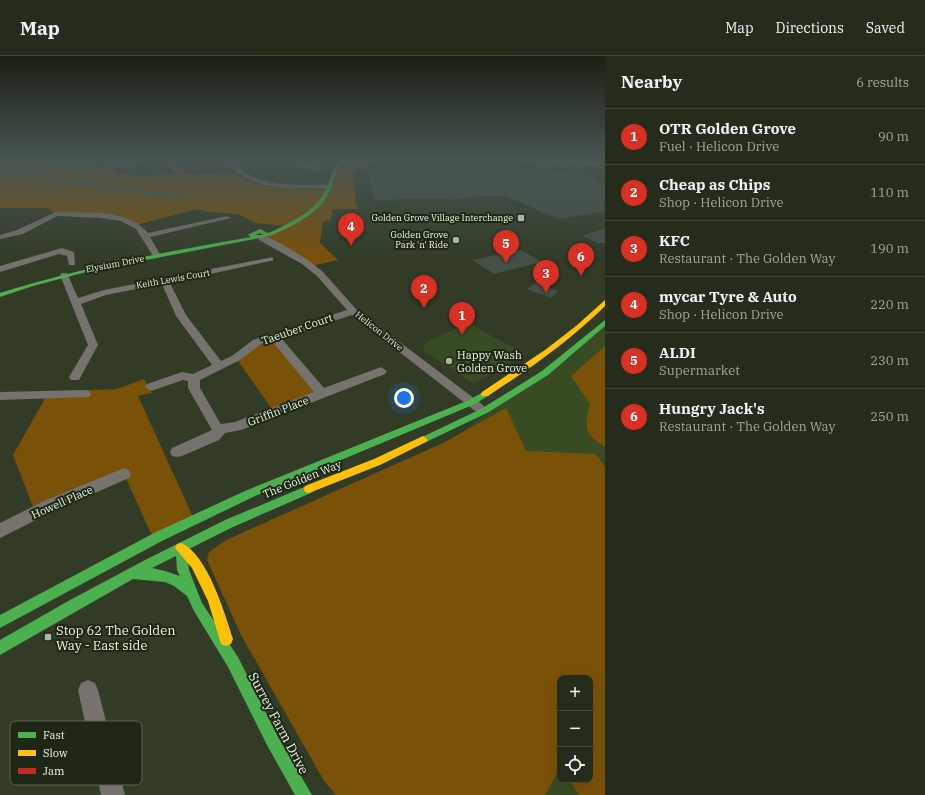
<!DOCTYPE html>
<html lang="en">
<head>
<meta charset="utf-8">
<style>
	:root { --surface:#252c1c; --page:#313829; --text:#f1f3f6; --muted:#a3a7a3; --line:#42483b; --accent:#d93025 }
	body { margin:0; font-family:"IBM Plex Serif",serif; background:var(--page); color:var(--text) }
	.controls { position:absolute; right:12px; bottom:12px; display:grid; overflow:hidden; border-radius:8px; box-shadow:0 4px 16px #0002 }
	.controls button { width:36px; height:36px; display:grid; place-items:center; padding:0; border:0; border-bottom:1px solid var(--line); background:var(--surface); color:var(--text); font:20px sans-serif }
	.you { position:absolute; left:404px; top:342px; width:14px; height:14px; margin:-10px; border:3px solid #fff; border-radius:50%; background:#1a73e8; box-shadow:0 0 0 6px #1a73e833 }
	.badge { display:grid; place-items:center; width:26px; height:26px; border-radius:50%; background:var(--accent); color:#fff; font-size:13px; font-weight:700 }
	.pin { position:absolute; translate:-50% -33px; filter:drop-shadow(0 1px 2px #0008) }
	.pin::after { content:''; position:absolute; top:21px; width:14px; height:12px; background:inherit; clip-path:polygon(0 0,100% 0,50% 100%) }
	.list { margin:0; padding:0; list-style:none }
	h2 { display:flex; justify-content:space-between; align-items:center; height:52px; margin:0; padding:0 16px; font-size:17px }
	h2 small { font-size:13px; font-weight:400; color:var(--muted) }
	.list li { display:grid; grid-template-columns:26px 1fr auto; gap:12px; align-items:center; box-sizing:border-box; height:56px; padding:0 16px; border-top:1px solid var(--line) }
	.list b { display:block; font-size:15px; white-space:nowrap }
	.list p { margin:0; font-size:13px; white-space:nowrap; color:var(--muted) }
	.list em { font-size:13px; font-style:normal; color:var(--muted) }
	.icon { flex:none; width:22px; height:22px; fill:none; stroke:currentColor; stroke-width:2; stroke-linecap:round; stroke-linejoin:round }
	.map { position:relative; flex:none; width:605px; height:739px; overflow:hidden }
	header { display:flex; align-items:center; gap:24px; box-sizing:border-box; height:56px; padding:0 20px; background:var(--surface); border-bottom:1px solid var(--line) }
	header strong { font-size:19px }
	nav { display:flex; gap:22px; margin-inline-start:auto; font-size:14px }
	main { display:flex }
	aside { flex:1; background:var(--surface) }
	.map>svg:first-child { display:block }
	.built { fill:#384b23 }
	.green { fill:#7a5109 }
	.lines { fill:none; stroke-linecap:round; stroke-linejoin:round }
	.stream { stroke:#1964a2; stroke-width:1.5 }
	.building { fill:#425045 }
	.street { fill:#76726d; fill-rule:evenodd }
	.fast { fill:#4caf50; fill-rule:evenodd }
	.slow { fill:#ffc107; fill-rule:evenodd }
	.jam { fill:#c62828; fill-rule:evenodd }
	.poi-dot { fill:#abb6a0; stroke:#1e2616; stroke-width:1.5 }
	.labels { text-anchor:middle; stroke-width:4; stroke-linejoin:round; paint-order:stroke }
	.far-poi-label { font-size:9px; fill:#ecf8e2; stroke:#1e2616; text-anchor:end }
	.far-street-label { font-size:9px; fill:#ecf8e2; stroke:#1e2616 }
	.street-label { font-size:11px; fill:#ecf8e2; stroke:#1e2616 }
	.poi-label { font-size:11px; fill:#ecf8e2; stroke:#1e2616; text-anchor:start }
	.near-poi-label { font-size:13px; fill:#ecf8e2; stroke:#1e2616; text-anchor:start }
	.near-street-label { font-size:13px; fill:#ecf8e2; stroke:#1e2616 }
	.key { fill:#1e2616; stroke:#5c6553; stroke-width:1 }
	.key-label { font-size:11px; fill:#ecf8e2 }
</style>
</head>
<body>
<header>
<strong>Map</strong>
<nav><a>Map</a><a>Directions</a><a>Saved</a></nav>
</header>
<main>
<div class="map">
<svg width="605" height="739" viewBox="0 0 605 739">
	<rect width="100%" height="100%" fill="#313b26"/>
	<g class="built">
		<path d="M605 265V739H544L560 712V724H590V622H560L461 377Z"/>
		<path d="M468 267 525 298 511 306 505 308 495 316 479 325 473 327 424 295 423 290 428 285Z"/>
	</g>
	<g class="green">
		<path d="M0 103H97L98 107 92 113 114 112 115 117 147 120 164 117 167 119 182 115 186 118 235 117 243 123 255 128 272 131 327 134 341 105 345 103 396 104 362 109 355 113 352 118 356 142 354 146 357 148 358 153H333L331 163 323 166 320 187 338 204 311 210 267 181 283 170 256 167 238 158 210 156 197 153 136 169 123 163 56 158 48 152H0Z"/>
		<path d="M274 280 322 338 274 356 236 302Z"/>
		<path d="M605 290V391C584 377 584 372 590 348L571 320Z"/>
		<path d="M144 323 152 337 138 340 194 463 154 484 124 418 35 456 13 399 47 339 68 335 117 333Z"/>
		<path d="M506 352 526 395 596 398 605 411V739H579L569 724H590V622H560V712L545 739H336L324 725 241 579 207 504 209 496 226 484 443 387Z"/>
	</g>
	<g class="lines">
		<path class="stream" d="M0 116 37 119 55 126 81 127 156 138 184 140"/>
	</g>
	<g class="building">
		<path d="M396 111 482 115 485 118H545L543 116 587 118 601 129H605V155L559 163 505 140H480L450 144 445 143H395L396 145 374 144 367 114 382 111Z"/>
		<path d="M605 172V187H598L582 180Z"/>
		<path d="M521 194 542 206 494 218 472 204Z"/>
		<path d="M535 227 558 235 551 242 527 233Z"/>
	</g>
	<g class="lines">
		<g class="street">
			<path d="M151 103H170L179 115 174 116 165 103 108 111 105 109Z"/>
			<path d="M226 103H231C257 134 291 128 328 129L331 131 328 133C293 132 246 137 226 103Z"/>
			<path d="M295 105 321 112 322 113 319 115 293 108Z"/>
			<path d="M56 156C85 157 128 152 148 177L227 160 231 162 150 181 161 200 157 202 153 200 136 173 121 165 100 162 57 160 23 178 0 183V179L17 174Z"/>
			<path d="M259 180H265L282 188 308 204 323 216 356 253 483 349 485 352 483 355H475L352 259 281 282 324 332 381 311 387 315 385 318 241 374 225 377 219 384 182 400 177 401 172 400 170 396 172 392 212 374 188 332V325L183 324 151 335 145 331 147 328 182 316 193 318 212 309 176 260 162 228 106 239 81 248 98 289 79 324H71L69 321 88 289 60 219 61 217H67L78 242 104 234 273 201V205H270L170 227 186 259 221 305 232 300 253 284 347 254 317 220 302 208 259 184ZM272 285 314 336 235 366 222 368 220 367 200 332V324L240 304 261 288Z"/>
			<path d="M62 192 74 196 75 209H69L67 200 59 198 0 216V210Z"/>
			<path d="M85 334 89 335 91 338 89 341 0 344V336Z"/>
			<path d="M124 412 129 414 131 418 129 422 54 455 0 482V467L44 445Z"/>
			<path d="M88 624 95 627 98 634 125 739H101L78 634 81 627Z"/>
		</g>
		<g class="fast">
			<path d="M342 103H346C332 118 336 123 328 139 316 160 290 171 270 180L94 214 33 230 0 241V237C82 211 166 196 251 181L248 179 249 178 260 173 268 177 271 176C290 167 316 155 325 135 331 123 331 112 342 103ZM260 177 263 179H255Z"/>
			<path d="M519 105 605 107V109L520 107Z"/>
			<path d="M605 264V270L548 319 487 357 426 386H420L418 384 420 382 481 353 542 315Z"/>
			<path d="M485 335 489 338 488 340 475 348 253 441 162 485 0 572V559L154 477 245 435 469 344Z"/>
			<path d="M309 429 313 430 314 433 313 436 233 471 187 494 189 514 202 547 238 601 278 681 312 739H295L268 691 228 611 194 555 187 540 174 530 165 526 133 523 0 599V584L70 544 147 503 225 464ZM176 500 177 514 180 520 165 515 152 512Z"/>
		</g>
		<g class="slow">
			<path d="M605 244V250C570 285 529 313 488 340H482L481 338 482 336 545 294 576 270Z"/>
			<path d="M423 380 426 382 428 384 426 386 380 409 309 437 305 436 304 433 305 430 374 403Z"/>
			<path d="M181 487C207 497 225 558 233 583L231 588 226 590 221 588 208 545 192 512 175 492 177 488Z"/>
		</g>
		<path class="jam" d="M399 103H434L522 106 520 107Z"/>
	</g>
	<linearGradient id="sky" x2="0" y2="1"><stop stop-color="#1b2015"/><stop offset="0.5" stop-color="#485552"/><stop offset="1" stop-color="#485552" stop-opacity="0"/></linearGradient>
	<rect width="605" height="206" fill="url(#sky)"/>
	<g class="poi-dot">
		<rect x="517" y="158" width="8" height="8" rx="2"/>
		<circle cx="456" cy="184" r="4"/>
		<circle cx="449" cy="305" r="4"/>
		<rect x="44" y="577" width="8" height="8" rx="2"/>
	</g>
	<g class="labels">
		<g class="far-poi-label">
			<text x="513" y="165">Golden Grove Village Interchange</text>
			<text x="448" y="182">Golden Grove<tspan x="448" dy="10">Park 'n' Ride</tspan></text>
		</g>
		<g class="far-street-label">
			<text transform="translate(115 208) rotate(-11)" y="3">Elysium Drive</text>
			<text transform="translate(173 223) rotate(-10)" y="3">Keith Lewis Court</text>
			<text transform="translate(379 275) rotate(38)" y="3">Helicon Drive</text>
		</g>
		<g class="street-label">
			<text transform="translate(297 273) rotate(-19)" y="4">Taeuber Court</text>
			<text transform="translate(278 355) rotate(-21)" y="4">Griffin Place</text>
			<text transform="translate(302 423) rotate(-22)" y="4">The Golden Way</text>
			<text transform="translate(62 446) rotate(-24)" y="4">Howell Place</text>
		</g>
		<g class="poi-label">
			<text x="457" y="303">Happy Wash<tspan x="457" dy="13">Golden Grove</tspan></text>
		</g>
		<g class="near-poi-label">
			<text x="56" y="579">Stop 62 The Golden<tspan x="56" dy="15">Way - East side</tspan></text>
		</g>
		<g class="near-street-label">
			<text transform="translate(279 667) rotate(62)" y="5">Surrey Farm Drive</text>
		</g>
	</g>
	<rect x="10" y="665" width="132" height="64" rx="6" class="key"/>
	<rect x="18" y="676" width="18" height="6" fill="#4caf50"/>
	<rect x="18" y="694" width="18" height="6" fill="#ffc107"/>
	<rect x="18" y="712" width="18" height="6" fill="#c62828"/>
	<g class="key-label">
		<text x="43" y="683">Fast</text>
		<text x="43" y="701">Slow</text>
		<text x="43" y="719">Jam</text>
	</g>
</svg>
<div class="controls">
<button>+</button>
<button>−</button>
<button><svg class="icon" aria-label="locate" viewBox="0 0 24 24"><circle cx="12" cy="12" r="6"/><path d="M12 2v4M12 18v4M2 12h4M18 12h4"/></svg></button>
</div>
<div class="you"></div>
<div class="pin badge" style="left:462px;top:279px">1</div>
<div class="pin badge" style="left:424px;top:252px">2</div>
<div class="pin badge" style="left:546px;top:237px">3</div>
<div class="pin badge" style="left:351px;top:190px">4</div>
<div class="pin badge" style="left:506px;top:207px">5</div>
<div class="pin badge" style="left:581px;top:220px">6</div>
</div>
<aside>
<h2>Nearby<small>6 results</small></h2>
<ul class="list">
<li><span class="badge">1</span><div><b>OTR Golden Grove</b><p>Fuel · Helicon Drive</p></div><em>90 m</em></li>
<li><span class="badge">2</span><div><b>Cheap as Chips</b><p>Shop · Helicon Drive</p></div><em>110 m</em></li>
<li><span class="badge">3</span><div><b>KFC</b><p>Restaurant · The Golden Way</p></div><em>190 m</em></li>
<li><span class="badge">4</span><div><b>mycar Tyre &amp; Auto</b><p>Shop · Helicon Drive</p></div><em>220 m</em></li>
<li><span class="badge">5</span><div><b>ALDI</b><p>Supermarket</p></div><em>230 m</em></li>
<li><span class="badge">6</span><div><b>Hungry Jack's</b><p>Restaurant · The Golden Way</p></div><em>250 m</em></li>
</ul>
</aside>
</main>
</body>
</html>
